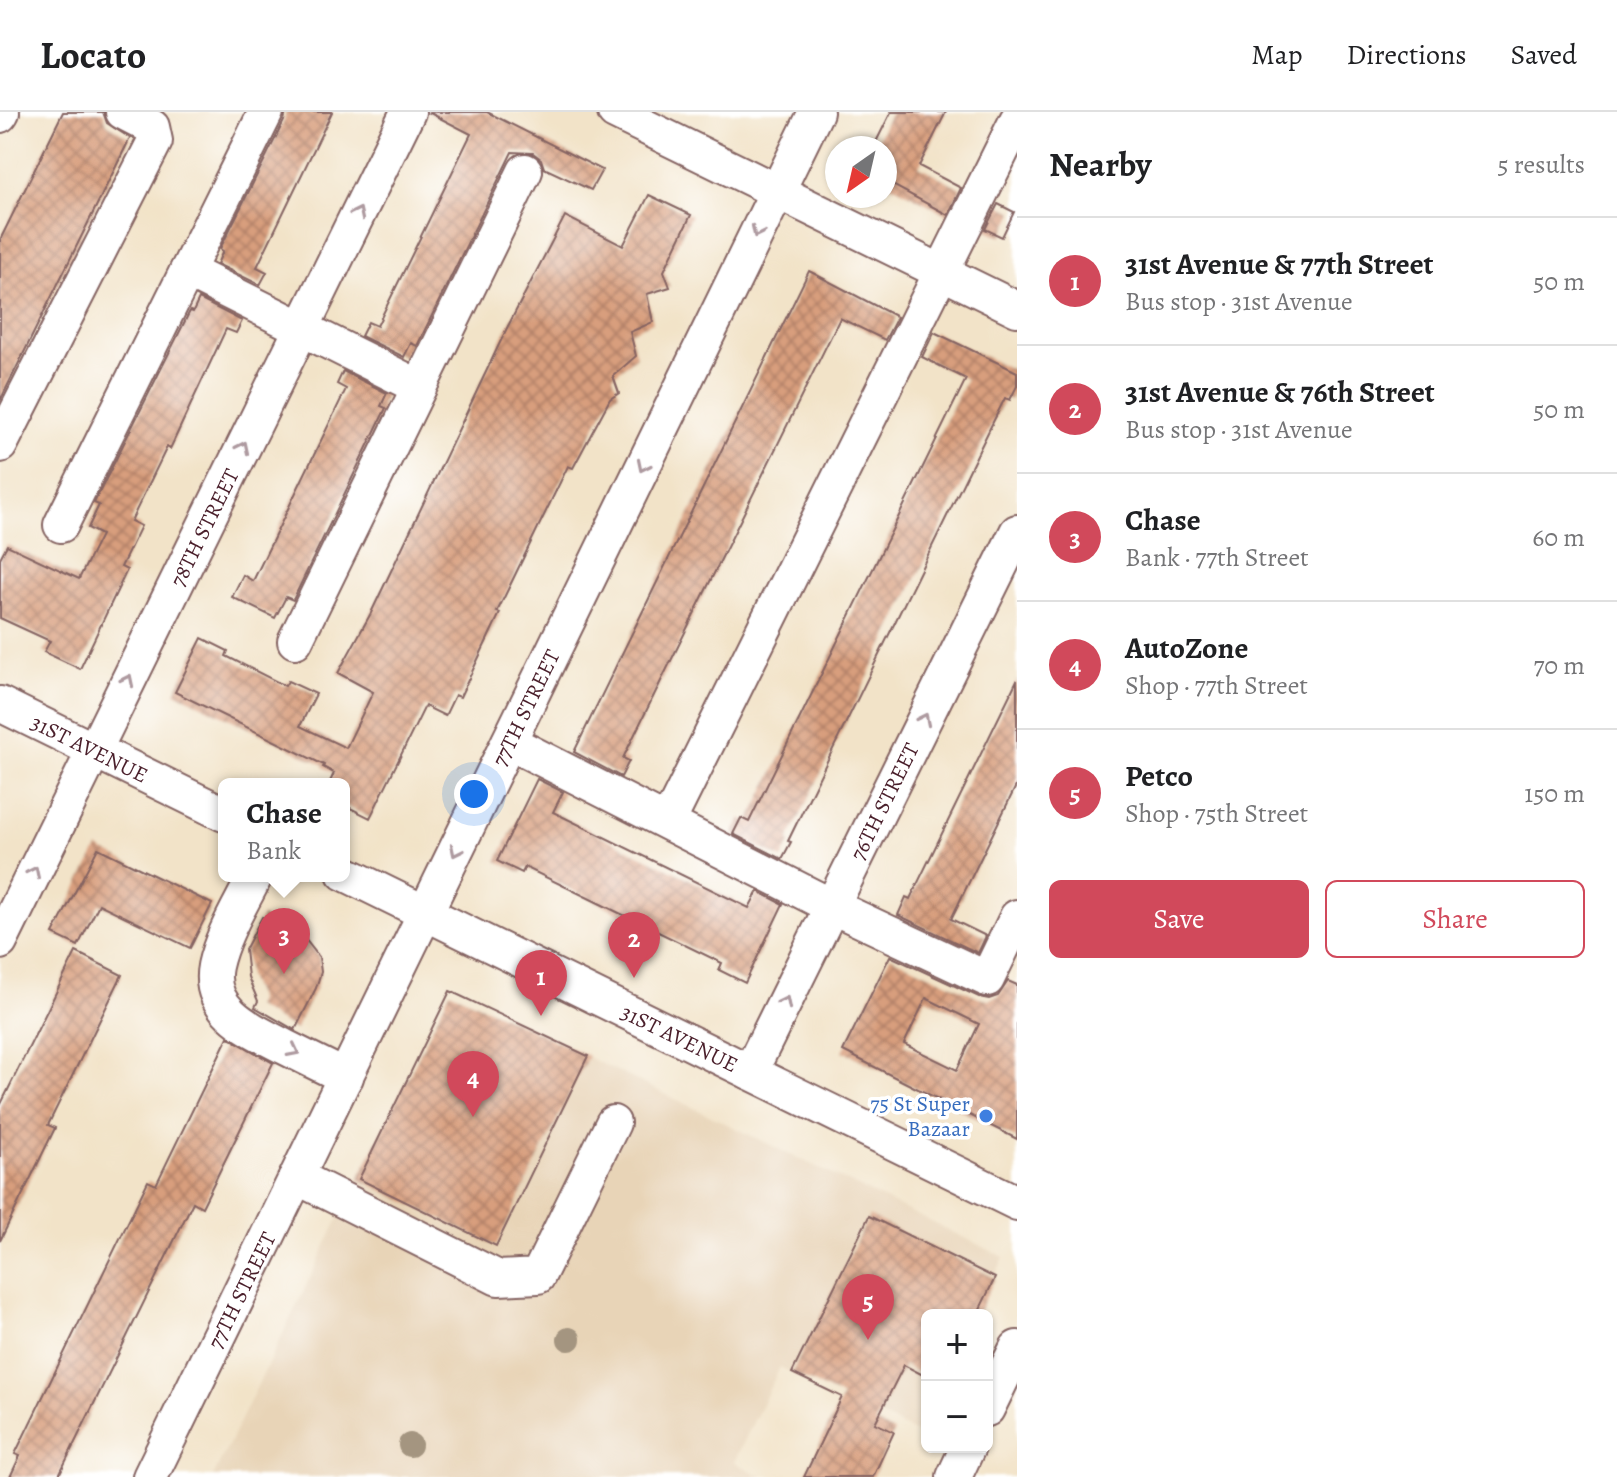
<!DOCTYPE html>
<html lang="en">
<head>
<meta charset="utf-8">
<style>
	:root { --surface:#fff; --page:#f2f2f2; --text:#202124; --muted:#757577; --line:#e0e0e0; --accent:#d1495b }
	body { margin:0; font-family:Alegreya,serif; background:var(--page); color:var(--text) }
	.controls { position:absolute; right:24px; bottom:24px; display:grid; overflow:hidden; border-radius:12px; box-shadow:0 2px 6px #0004 }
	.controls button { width:72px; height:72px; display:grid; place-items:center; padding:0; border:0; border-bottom:2px solid var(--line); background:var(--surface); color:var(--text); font:40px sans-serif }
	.compass { position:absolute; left:825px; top:24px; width:72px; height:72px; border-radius:50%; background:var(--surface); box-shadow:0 2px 6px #0004; rotate:214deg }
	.you { position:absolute; left:474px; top:682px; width:28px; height:28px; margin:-20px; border:6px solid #fff; border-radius:50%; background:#1a73e8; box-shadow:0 0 0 12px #1a73e833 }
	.badge { display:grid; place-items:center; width:52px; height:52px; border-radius:50%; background:var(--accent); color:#fff; font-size:26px; font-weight:700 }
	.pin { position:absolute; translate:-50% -66px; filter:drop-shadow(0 2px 4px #0008) }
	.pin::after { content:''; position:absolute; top:42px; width:28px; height:24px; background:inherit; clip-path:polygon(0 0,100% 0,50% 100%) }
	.popup { position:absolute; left:218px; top:666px; width:132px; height:104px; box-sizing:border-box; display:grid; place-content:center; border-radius:12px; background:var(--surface); filter:drop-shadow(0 2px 6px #0005); font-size:26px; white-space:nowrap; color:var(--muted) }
	.popup b { font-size:30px; color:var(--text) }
	.popup::after { content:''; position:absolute; left:50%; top:100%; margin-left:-16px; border:16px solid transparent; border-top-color:var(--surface) }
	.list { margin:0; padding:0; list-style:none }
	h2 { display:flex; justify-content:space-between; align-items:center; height:104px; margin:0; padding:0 32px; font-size:34px }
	h2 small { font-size:26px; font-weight:400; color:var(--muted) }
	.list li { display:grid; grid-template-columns:52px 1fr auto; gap:24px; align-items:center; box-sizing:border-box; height:128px; padding:0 32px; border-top:2px solid var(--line) }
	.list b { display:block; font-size:30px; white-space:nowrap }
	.list p { margin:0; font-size:26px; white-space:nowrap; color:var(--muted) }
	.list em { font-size:26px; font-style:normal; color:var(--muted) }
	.actions { display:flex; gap:16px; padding:24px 32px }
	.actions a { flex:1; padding:18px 0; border:2px solid var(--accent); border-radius:12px; text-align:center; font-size:28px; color:var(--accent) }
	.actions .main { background:var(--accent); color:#fff }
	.map { position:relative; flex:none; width:1017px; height:1365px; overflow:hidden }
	header { display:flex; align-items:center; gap:48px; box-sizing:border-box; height:112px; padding:0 40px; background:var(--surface); border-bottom:2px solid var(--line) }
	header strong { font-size:38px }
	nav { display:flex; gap:44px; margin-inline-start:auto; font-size:28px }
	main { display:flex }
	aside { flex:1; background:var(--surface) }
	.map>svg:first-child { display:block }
	.built { fill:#e8d4b7 }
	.building { fill:url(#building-cross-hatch); fill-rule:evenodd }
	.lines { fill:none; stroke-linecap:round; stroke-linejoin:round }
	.minor-casing { stroke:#856462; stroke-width:38 }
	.minor { stroke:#fff; stroke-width:34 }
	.tree { fill:#a49580 }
	.oneway { stroke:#ae9aa0 }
	.shop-dot { fill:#3f7fe0; stroke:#fff; stroke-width:3 }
	.labels { text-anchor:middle; stroke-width:7; stroke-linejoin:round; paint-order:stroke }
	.street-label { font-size:22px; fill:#4a1f2b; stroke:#fff }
	.shop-label { font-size:22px; fill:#366cbe; stroke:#fff; text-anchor:end }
</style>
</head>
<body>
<header>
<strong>Locato</strong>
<nav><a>Map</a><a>Directions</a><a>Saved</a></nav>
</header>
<main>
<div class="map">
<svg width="1017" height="1365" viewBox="0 0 1017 1365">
	<defs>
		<pattern id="building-cross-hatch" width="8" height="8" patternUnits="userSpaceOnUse" patternTransform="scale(2)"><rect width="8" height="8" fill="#d89e7d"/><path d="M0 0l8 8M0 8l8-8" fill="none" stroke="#b18067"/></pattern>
	</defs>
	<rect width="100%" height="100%" fill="#fff"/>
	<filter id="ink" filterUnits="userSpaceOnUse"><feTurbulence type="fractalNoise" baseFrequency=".0125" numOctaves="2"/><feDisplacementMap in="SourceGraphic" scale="16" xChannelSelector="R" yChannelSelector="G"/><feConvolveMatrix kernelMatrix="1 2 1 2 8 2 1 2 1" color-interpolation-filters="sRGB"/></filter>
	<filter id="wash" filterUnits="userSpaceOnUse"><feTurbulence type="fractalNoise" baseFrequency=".006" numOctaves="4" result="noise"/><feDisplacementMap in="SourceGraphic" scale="32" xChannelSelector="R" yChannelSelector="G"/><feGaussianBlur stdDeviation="1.8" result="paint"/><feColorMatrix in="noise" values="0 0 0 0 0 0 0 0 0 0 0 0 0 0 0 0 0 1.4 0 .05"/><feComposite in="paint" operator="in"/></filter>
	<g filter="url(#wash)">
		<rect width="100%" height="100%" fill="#f2e3c8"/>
		<path class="built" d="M450 879 1004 1145 977 1203H927V1304L918 1322 780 1255 734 1350 763 1365H213Z"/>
		<g id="blocks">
			<g class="building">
				<path d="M63 0H103L107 11 130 26 0 289V128Z"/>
				<path d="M286 0H332L257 155 267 160 260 173 217 152 223 139 220 137 284 9Z"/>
				<path d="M428 0H487L602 58 591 78 544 56 541 47 533 41 512 40 417 234 411 231 404 245 361 224 368 210 377 214 471 22Z"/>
				<path d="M891 0H946L919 54 961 76 948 103 885 69V36H873Z"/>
				<path d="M649 83 691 103 664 159 670 175 647 182 653 210 630 220 636 244 613 264 619 281 610 287 573 356 568 354 497 500 500 501 460 585 455 583 445 604 425 594 370 706 344 693V672H329L334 661 323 655 324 653 175 580 202 526 228 539 226 544 285 574 288 569 316 582 300 614 346 636 373 580 338 561 371 501 506 218 565 104 623 134Z"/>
				<path d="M998 92 1014 100 1002 125 985 117Z"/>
				<path d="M809 159 897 205 885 228 840 206 623 646 629 649 621 665 574 640Z"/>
				<path d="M199 187 242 209 236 221 226 217 170 337 167 335 131 409 141 414 121 455 127 458 80 557 44 540 50 529 0 506V446L7 433 79 467 101 423 88 416 99 393 94 391 190 199 193 200Z"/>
				<path d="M934 220 1017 260V274L1010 288 1005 286 992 312 788 729 791 730 782 747 733 722 741 706 749 710 966 267 922 245Z"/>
				<path d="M343 259 387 281 381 294 386 296 293 488 286 485 275 506 232 485 243 463 253 469 346 277 337 272Z"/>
				<path d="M1017 568V672L951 807 986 824 978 841 898 803 906 785 910 787Z"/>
				<path d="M537 667 563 680 553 700 749 796 758 779 783 792 745 871 719 858 722 851 609 796 525 755 522 761 497 749Z"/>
				<path d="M98 736 212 792 190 836 99 792 78 834 53 822Z"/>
				<path d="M262 805 305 827 319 845 321 860 316 876 295 918 255 895 258 889 248 865 245 838Z"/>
				<path d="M76 840 122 863 48 1013 55 1016 0 1129V994Z"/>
				<path d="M890 844 979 885 989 887 998 884 1008 869 1017 873V1027L843 939ZM926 886 979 912 957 958 904 932Z"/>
				<path d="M450 879 588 944 496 1134 359 1067Z"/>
				<path d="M228 925 273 951 202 1095 193 1090 58 1365H10L20 1344 15 1342 148 1069 156 1073Z"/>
				<path d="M869 1104 995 1166 977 1203H927V1265L904 1253 875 1311 894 1320 873 1365H804L842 1285 792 1261Z"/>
			</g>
		</g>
	</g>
	<g filter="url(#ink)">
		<use href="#blocks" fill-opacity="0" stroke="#856462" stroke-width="2"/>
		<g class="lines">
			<g class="minor-casing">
				<g id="minor">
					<path d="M615 0 1017 197"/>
					<path d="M0 3 2 0"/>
					<path d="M187 159 419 275"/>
					<path d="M0 333 155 29 152 15 123 0"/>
					<path d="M61 413 266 0"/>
					<path d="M295 529 525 59"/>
					<path id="s1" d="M0 592 224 702"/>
					<path d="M509 630 831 794 987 867 1017 805"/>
					<path d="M668 710 1017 8"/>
					<path id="s2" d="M344 761 1017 1091"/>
					<path d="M255 764C241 793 222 822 215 854 206 899 252 918 285 935 305 945 325 955 346 965"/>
					<path id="s3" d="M0 830 408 0"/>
					<path id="s4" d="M750 960 1017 420"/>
					<path d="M297 1065 498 1166 538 1164 613 1011"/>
					<path d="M987 1297 1017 1236"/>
					<path id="s5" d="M150 1365 816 0"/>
					<path d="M954 1365 968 1335"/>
				</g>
			</g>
			<use href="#minor" class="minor"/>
		</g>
		<g class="tree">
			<circle cx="569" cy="1227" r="12"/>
			<circle cx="410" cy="1333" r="12"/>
		</g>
		<defs><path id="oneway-chevron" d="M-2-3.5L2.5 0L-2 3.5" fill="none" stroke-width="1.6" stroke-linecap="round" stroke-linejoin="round" transform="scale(2)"/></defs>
		<g class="oneway">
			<use href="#oneway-chevron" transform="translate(358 101) rotate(-64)"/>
			<use href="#oneway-chevron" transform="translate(757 120) rotate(116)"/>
			<use href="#oneway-chevron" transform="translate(243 335) rotate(-64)"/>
			<use href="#oneway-chevron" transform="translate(643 354) rotate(116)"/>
			<use href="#oneway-chevron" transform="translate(128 568) rotate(-64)"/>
			<use href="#oneway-chevron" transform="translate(924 607) rotate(-64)"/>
			<use href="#oneway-chevron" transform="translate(456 739) rotate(116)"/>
			<use href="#oneway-chevron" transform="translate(34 760) rotate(-64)"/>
			<use href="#oneway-chevron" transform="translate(785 890) rotate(-64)"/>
			<use href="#oneway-chevron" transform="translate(294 939) rotate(27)"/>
		</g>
	</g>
	<circle class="shop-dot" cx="986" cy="1004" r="8"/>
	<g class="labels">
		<g class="street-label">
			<text dy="8" stroke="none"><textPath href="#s3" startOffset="462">78TH STREET</textPath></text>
			<text dy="8" stroke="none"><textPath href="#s5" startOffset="856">77TH STREET</textPath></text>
			<text dy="8" stroke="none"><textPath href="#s1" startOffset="100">31ST AVENUE</textPath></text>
			<text dy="8" stroke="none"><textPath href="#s4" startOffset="302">76TH STREET</textPath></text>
			<text dy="8" stroke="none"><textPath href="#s2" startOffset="374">31ST AVENUE</textPath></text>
			<text dy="8" stroke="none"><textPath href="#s5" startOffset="208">77TH STREET</textPath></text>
		</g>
		<g class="shop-label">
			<text x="970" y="999">75 St Super<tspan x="970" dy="25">Bazaar</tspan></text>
		</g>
	</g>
</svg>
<div class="controls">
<button>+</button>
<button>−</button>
</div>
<svg class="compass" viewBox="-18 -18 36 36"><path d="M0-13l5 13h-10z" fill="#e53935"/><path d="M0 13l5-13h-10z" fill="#757577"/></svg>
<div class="you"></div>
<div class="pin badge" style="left:541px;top:904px">1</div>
<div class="pin badge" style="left:634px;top:866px">2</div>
<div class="pin badge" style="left:284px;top:862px">3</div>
<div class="popup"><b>Chase</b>Bank</div>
<div class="pin badge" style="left:473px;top:1005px">4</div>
<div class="pin badge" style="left:868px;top:1228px">5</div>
</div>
<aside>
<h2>Nearby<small>5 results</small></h2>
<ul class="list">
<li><span class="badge">1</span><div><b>31st Avenue &amp; 77th Street</b><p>Bus stop · 31st Avenue</p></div><em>50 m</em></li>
<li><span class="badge">2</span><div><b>31st Avenue &amp; 76th Street</b><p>Bus stop · 31st Avenue</p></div><em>50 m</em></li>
<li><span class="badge">3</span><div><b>Chase</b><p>Bank · 77th Street</p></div><em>60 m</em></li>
<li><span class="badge">4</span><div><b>AutoZone</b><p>Shop · 77th Street</p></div><em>70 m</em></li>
<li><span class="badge">5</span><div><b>Petco</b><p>Shop · 75th Street</p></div><em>150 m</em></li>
</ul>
<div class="actions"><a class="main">Save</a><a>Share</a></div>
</aside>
</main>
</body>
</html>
